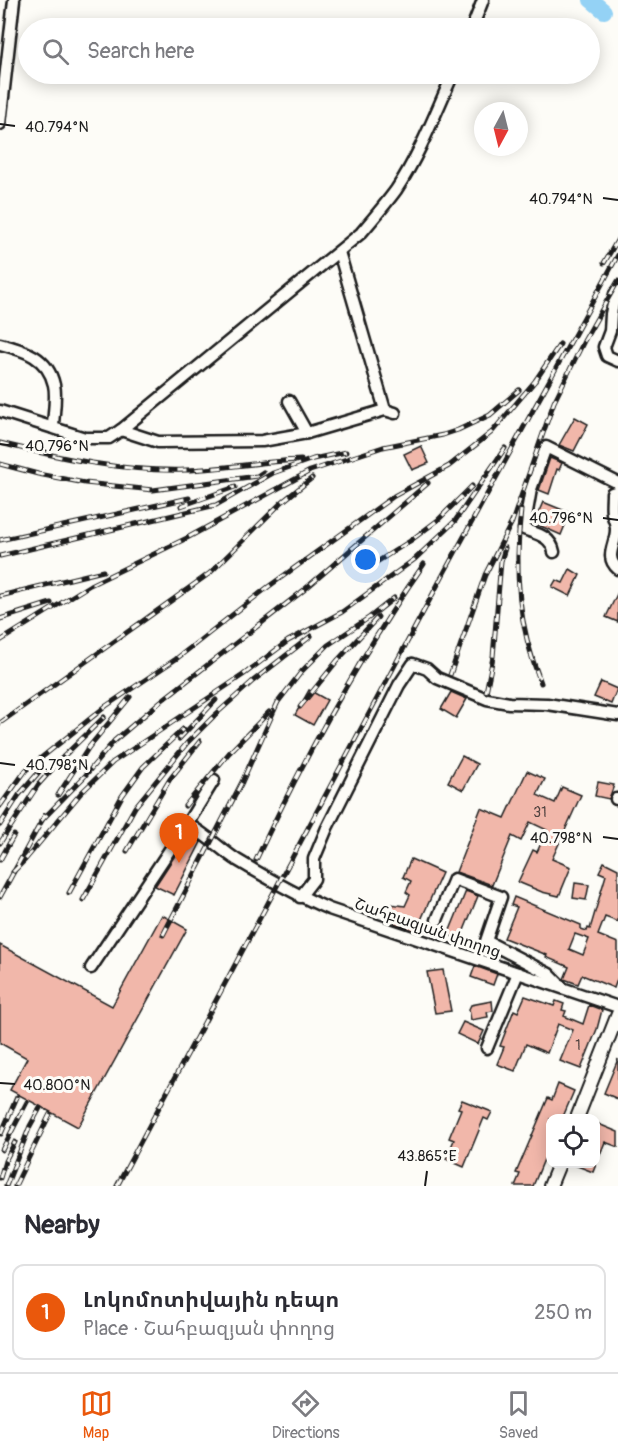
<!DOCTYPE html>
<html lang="en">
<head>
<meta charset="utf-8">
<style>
	:root { --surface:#fff; --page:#f7f7f7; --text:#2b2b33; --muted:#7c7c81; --line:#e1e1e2; --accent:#ea580c }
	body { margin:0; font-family:Pangolin,"Noto Sans Armenian",sans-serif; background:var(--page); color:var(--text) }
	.controls { position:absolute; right:18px; bottom:18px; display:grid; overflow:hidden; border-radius:12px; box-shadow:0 3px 15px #0003 }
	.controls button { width:54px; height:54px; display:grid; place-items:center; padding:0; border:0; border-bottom:2px solid var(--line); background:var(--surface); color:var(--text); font:30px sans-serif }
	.compass { position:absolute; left:474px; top:102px; width:54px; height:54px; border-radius:50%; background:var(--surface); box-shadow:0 3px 15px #0003; rotate:187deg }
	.you { position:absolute; left:366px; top:560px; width:21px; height:21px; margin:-15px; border:4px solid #fff; border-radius:50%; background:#1a73e8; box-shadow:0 0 0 9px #1a73e833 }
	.badge { display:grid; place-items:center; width:39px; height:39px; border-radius:50%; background:var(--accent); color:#fff; font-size:20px; font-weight:700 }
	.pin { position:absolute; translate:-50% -50px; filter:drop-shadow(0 2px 3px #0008) }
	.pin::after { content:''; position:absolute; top:32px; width:21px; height:18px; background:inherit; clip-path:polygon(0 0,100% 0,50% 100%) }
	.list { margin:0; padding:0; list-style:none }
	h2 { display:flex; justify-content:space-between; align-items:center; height:78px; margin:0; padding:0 24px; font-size:26px }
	h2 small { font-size:20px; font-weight:400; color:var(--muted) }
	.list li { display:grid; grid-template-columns:39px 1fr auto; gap:18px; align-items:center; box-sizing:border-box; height:96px; margin:0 12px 12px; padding:0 12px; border:2px solid var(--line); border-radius:12px }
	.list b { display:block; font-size:22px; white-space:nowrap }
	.list p { margin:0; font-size:20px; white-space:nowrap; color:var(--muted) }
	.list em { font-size:20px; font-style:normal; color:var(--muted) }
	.icon { flex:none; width:33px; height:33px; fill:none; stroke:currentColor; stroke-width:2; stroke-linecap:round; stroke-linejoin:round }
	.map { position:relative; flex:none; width:618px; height:1186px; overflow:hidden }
	.search { position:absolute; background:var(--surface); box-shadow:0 3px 15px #0003; left:18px; right:18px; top:18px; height:66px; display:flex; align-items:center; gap:15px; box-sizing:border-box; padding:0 21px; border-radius:33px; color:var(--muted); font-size:22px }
	.sheet { height:186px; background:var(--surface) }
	nav { display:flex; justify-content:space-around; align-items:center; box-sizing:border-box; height:84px; border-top:2px solid var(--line); background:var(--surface); font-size:16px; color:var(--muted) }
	nav a { display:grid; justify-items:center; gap:3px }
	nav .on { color:var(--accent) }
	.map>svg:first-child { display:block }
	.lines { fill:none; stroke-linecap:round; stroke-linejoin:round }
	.river { stroke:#94d2f5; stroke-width:16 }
	.building { fill:#f1b7aa; stroke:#1c1c1c; stroke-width:1.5; fill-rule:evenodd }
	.minor-casing { stroke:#1c1c1c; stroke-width:15 }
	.major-casing { stroke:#1c1c1c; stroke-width:16 }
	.minor { stroke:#fdfcf7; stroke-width:10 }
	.major { stroke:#fdfcf7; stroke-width:12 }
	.rail-casing { stroke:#1c1c1c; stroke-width:5 }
	.rail { stroke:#fdfcf7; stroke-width:3; stroke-dasharray:9; stroke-linecap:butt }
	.ticks { fill:none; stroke:#1c1c1c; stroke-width:2 }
	.labels { text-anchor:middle; stroke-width:6; stroke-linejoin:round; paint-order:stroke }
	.number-label { font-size:14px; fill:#514340 }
	.street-label { font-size:16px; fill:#1c1c1c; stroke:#fdfcf7 }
	.ticks-label { font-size:15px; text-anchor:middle; fill:#1c1c1c; stroke:#fdfcf7; stroke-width:6; stroke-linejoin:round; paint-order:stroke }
</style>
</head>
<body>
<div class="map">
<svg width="618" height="1186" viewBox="0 0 618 1186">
	<rect width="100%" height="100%" fill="#fdfcf7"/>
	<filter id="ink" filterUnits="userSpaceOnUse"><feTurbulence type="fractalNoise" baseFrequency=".0167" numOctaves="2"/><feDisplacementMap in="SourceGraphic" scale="12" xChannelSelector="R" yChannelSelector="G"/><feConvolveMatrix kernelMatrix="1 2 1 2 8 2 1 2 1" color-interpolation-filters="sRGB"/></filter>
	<g filter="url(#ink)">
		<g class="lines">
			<path class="river" d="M591 0 604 11"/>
		</g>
		<g class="building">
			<path d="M575 417 588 424 574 451 559 445Z"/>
			<path d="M421 446 429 463 412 470 404 454Z"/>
			<path d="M550 458 562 463 559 470 557 469 549 494 539 490Z"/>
			<path d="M543 502 570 513 561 535 534 523Z"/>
			<path d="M570 569 580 575 570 596 552 587 556 580 563 583Z"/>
			<path d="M618 592V622L606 617Z"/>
			<path d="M601 682 617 689 611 704 594 697Z"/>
			<path d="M309 690 327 700 313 725 295 715Z"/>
			<path d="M451 692 467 699 456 718 441 709Z"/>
			<path d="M462 756 477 764 463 790 448 782Z"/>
			<path d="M527 771 545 779 537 795 555 803 562 787 581 795 552 859 571 867 559 896 542 892 518 882 533 850 537 852 547 830 530 822 521 841 512 836 492 885 456 872 481 808 505 818Z"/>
			<path d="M598 782 614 785 609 799 595 796Z"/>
			<path d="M189 834 201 842 174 895 155 886Z"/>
			<path d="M411 859 442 873 416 931 394 923 398 915 387 910 390 904 405 906 410 895 406 892 411 881 403 877Z"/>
			<path d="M604 862 618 869V922L605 917 598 935 618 943V977L614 988 582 975 578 984 564 979 569 967 546 957 547 955 504 938 517 907 511 905 514 897 581 925V929L587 931 588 928 590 929 606 875 599 872ZM575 934 589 939 583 955 569 949Z"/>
			<path d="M575 883 589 885 586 900 573 898Z"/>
			<path d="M466 891 478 896 460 940 448 935Z"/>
			<path d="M162 915 187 929 78 1127 10 1090 27 1058 0 1043V945L112 1006Z"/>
			<path d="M475 966 497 974 493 985 471 977Z"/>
			<path d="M443 970 451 1011 435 1013 427 972Z"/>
			<path d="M525 996 554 1006 556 1001 564 1004 562 1010 566 1011 564 1016 583 1024 589 1005 602 1010 597 1029 581 1069 560 1061 573 1030 558 1024 547 1053 526 1044 515 1071 497 1064 504 1047 500 1046 514 1010 518 1012Z"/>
			<path d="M492 1001 493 1011 487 1012 488 1017 471 1020 469 1009 471 1005Z"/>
			<path d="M463 1022 484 1031 478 1044 457 1034Z"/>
			<path d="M618 1059V1099L604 1093Z"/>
			<path d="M558 1084 574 1091 562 1119H550V1145L533 1186H515L520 1174 516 1173 548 1098 552 1100Z"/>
			<path d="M462 1100 492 1112 488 1120 484 1118 464 1167 446 1159 454 1140 449 1138 461 1109 458 1108Z"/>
			<path d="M596 1123 618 1132V1147L605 1142 593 1172 572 1164H596Z"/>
		</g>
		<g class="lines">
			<g class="minor-casing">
				<g id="minor">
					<path d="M472 28 483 0"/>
					<path d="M0 124 14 0"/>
					<path d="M339 252 385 410 395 413"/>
					<path d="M618 291 615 294 611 314 610 331 604 347 607 356 618 361"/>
					<path d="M0 344C24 350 48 357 54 385 57 397 53 415 53 428"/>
					<path d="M289 401 307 433"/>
					<path d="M0 411 85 438H109L121 430 361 233C373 219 385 205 396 190 420 154 436 112 453 74"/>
					<path d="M121 430 158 442 262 441 307 433 385 410"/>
					<path d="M618 491 612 493C612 500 611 507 612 513 613 518 616 523 616 528 617 544 603 556 618 569"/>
					<path d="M554 552C551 536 537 534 524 529L531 489 546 447 618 483"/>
					<path d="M616 799H618"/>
					<path d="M187 824C206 834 220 849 237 860 267 878 297 895 329 909L618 1007"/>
					<path d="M300 897 314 879V859L327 828 399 685 413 664 427 669 437 678 487 699 509 703 547 704 618 715"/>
					<path d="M437 920 454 879 501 897 486 941 549 974 561 986"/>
					<path d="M91 968 187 824 214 780"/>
					<path d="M487 1048 518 973"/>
				</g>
			</g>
			<g class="major-casing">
				<g id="major">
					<path d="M577 1118 618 1014"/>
					<path d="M550 1186 559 1164"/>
				</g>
			</g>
			<use href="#minor" class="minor"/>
			<use href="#major" class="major"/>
			<g class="rail-casing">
				<g id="rail">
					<path d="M604 263 618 239"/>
					<path d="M0 443C61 458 123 472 186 470 225 469 263 461 301 460"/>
					<path d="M0 464 38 474 85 483 153 490 257 476 263 472"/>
					<path d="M181 506 235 487"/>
					<path d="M521 510C514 573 518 625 541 683"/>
					<path d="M0 540 189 498"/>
					<path d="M0 556 216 505 273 473 313 459 346 452"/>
					<path d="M369 567 410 541 438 520 472 486"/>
					<path d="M0 596 103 571"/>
					<path d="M0 619 51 603"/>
					<path d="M0 641 90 585 187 538 310 471 383 447 443 435 458 430 490 415 519 390"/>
					<path d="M450 675 485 575 512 522 554 402 584 341 618 281"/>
					<path d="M486 692 493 657 501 561 505 548"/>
					<path d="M300 707 337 661 378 617"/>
					<path d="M0 723 210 573 282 502 312 478"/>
					<path d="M179 739 216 700"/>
					<path d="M58 795 89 747 130 697"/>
					<path d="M0 806 26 770 106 706 176 659 268 587 394 496 449 466 492 432 535 381 560 344"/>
					<path d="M185 806 229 753 269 712"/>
					<path d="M41 821 84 777 114 741 161 701 304 590 428 483"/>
					<path d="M0 825 19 795 39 772"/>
					<path d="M0 843 38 785 64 756 104 717"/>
					<path d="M127 851 170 779 200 741"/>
					<path d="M0 860 14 835"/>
					<path d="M256 860C304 758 359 657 424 564"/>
					<path d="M13 872 25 860 81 793 113 762 243 675 288 641 342 612 415 559 455 521 505 448"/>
					<path d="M69 893 122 796 143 767 183 729"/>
					<path d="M0 897 45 815"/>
					<path d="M83 900 135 807 187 743 215 715 253 681 311 636"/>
					<path d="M163 935 242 782 278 702 302 671 328 645 370 617 394 598"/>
					<path d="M1 1134 17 1097"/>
					<path d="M2 1150 27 1102"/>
					<path d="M0 1178 5 1161 15 1142"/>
					<path d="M6 1186 30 1126 40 1108"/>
					<path d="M15 1186 50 1114"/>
					<path d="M117 1186 444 573 618 255"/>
				</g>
			</g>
			<use href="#rail" class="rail"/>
		</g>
	</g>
	<path class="ticks" d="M0 124 15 126M603 198 618 200M0 444 15 446M603 518 618 520M0 763 15 765M603 837 618 839M0 1083 15 1084M425 1186 427 1171"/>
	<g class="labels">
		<g class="number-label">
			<text x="540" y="817">31</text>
			<text x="578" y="1050">1</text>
		</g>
		<g class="street-label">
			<text transform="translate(428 927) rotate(19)" y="6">Շահբազյան փողոց</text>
		</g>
	</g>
	<g class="ticks-label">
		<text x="57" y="132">40.794°N</text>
		<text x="561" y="204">40.794°N</text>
		<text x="57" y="451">40.796°N</text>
		<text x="561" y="523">40.796°N</text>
		<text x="57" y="770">40.798°N</text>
		<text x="561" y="843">40.798°N</text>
		<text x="57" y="1090">40.800°N</text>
		<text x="427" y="1161">43.865°E</text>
	</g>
</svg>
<div class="controls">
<button><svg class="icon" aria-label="locate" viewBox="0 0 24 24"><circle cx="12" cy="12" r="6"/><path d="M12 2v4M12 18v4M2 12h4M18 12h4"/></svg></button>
</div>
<svg class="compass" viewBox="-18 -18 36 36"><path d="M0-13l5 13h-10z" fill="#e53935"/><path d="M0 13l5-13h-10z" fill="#7c7c81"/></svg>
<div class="you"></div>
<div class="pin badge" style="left:179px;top:863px">1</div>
<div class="search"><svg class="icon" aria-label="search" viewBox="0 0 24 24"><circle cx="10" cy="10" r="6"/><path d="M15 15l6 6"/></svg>Search here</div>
</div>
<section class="sheet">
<h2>Nearby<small></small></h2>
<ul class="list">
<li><span class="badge">1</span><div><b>Լոկոմոտիվային դեպո</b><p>Place · Շահբազյան փողոց</p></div><em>250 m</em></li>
</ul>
</section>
<nav>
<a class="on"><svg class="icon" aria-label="map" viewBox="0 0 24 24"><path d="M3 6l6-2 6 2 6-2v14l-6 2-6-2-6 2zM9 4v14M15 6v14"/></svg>Map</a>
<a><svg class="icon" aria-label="directions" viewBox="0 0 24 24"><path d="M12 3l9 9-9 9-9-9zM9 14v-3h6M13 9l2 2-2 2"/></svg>Directions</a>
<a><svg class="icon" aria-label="saved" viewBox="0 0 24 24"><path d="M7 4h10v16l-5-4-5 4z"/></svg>Saved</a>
</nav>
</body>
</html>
